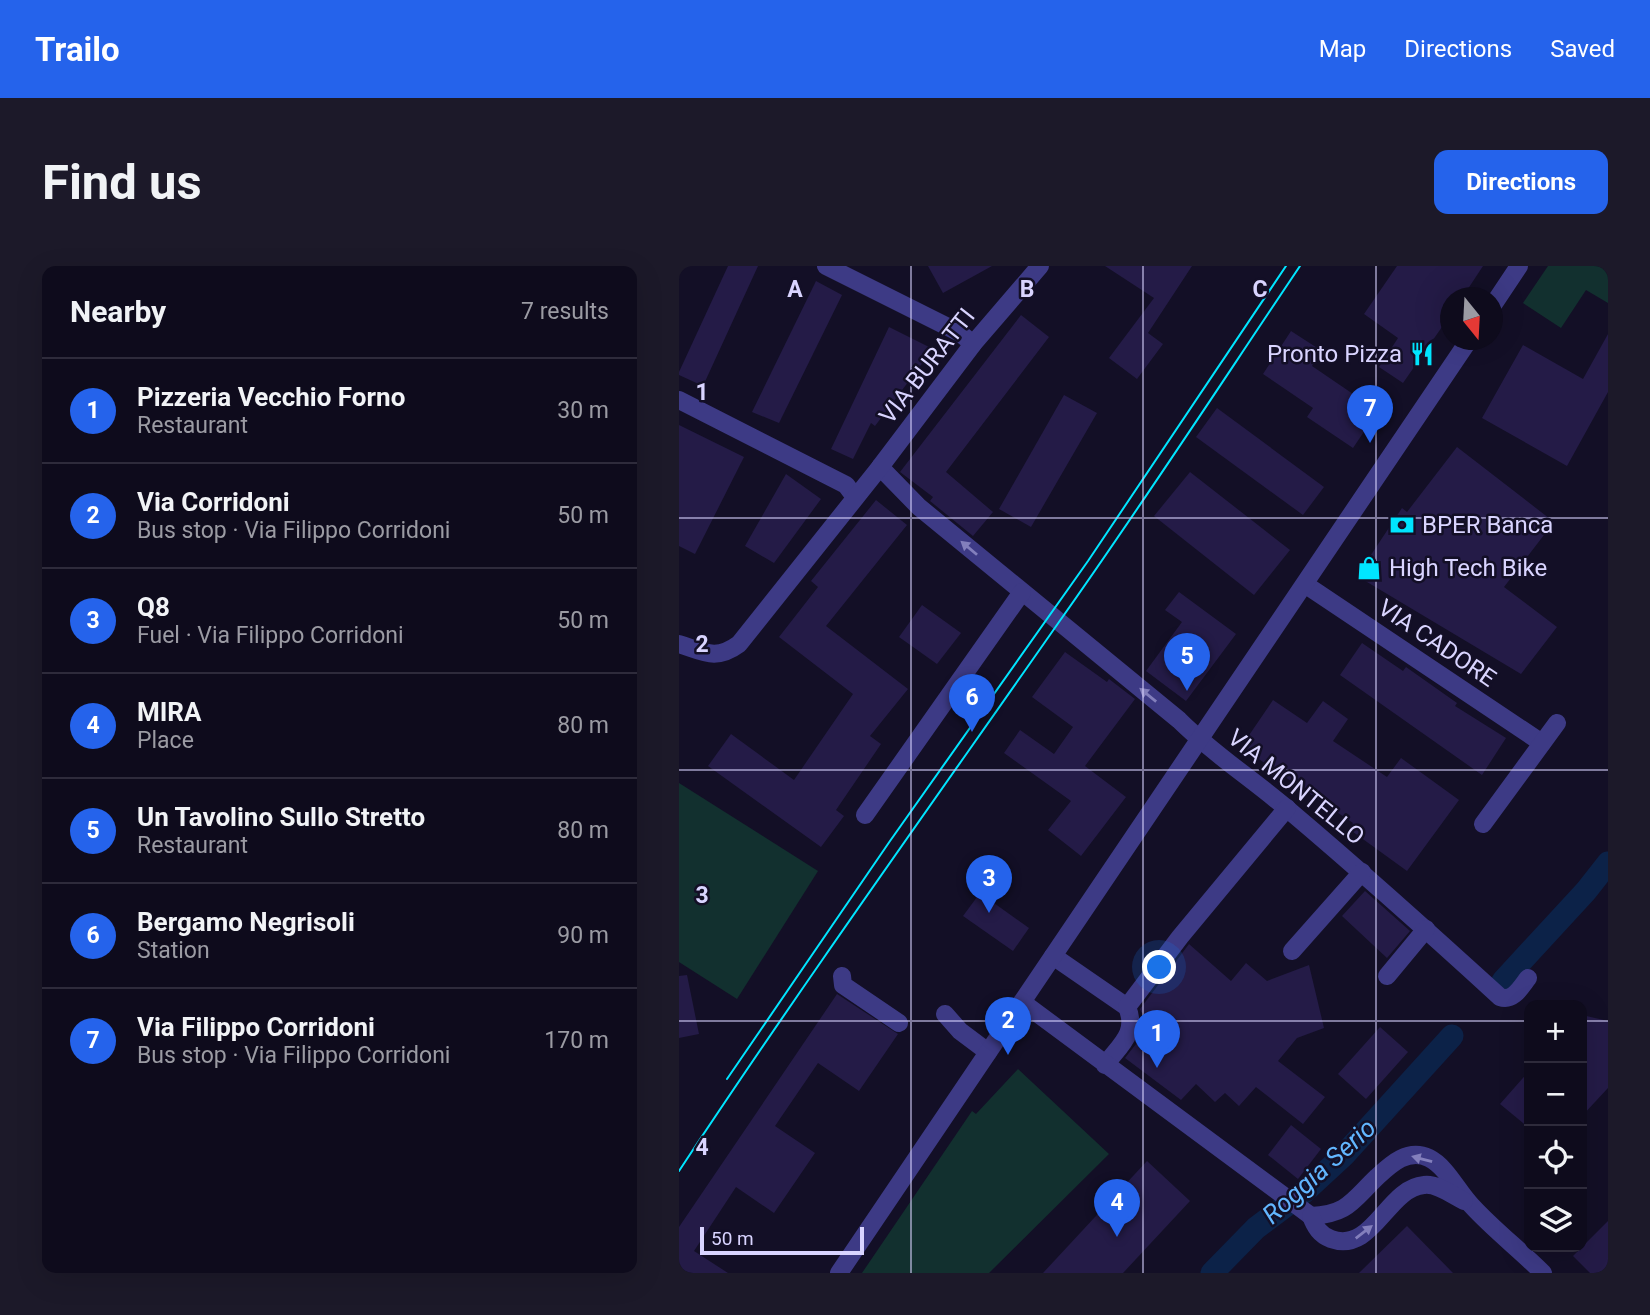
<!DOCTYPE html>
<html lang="en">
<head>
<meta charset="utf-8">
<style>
	:root { --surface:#0e0b1c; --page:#1c1929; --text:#f1f3f6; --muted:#9b9ba3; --line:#2e2b3b; --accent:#2563eb }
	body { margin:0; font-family:Roboto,sans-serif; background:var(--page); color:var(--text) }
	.controls { position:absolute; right:21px; bottom:21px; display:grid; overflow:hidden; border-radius:14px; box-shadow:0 7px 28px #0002 }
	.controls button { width:63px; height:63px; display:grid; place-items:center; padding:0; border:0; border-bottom:2px solid var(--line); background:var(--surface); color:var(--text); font:35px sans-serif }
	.compass { position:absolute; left:761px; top:21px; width:63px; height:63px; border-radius:50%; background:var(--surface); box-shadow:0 7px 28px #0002; rotate:162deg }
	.scale { position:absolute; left:21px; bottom:18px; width:164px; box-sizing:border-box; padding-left:7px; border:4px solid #d9d4ff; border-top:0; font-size:19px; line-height:24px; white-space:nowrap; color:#d9d4ff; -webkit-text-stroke:5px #130f26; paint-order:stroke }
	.you { position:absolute; left:481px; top:702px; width:24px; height:24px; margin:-18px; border:5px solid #fff; border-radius:50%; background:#1a73e8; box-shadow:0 0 0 10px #1a73e833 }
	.badge { display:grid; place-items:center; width:46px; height:46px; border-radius:50%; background:var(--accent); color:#fff; font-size:23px; font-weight:700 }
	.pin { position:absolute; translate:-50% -58px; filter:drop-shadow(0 2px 4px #0008) }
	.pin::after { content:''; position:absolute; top:37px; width:24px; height:21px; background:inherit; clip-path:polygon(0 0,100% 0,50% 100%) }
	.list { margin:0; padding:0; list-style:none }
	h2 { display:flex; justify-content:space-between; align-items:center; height:91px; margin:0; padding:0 28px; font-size:30px }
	h2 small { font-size:23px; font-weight:400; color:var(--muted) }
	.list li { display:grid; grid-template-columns:46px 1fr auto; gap:21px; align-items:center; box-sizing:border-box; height:105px; padding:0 28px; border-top:2px solid var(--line) }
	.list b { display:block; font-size:26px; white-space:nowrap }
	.list p { margin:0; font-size:23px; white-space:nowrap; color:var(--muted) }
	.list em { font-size:23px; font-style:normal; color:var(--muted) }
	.icon { flex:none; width:38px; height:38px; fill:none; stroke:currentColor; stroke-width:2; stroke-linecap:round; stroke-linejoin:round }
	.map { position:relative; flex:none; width:929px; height:1007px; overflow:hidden; border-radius:14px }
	header { display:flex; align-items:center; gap:42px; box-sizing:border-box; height:98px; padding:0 35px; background:var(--accent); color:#fff }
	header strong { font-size:33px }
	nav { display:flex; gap:38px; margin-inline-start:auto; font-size:24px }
	.intro { display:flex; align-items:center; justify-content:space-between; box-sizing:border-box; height:168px; padding:0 42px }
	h1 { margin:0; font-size:49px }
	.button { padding:18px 32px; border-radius:14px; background:var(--accent); color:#fff; font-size:24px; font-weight:700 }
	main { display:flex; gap:42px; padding:0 42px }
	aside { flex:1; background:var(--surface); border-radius:14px; box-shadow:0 7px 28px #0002 }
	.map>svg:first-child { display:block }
	.green { fill:#12302f }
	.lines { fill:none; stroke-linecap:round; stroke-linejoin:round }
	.canal { stroke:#0c2248; stroke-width:23 }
	.building { fill:#241b47 }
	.minor { stroke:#3d3a85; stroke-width:18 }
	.tram { stroke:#00e5ff; stroke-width:2 }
	.oneway { fill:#837fbc }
	.grid { fill:none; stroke:#d9d4ff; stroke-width:2; stroke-opacity:0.55 }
	.labels { text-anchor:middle; stroke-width:5; stroke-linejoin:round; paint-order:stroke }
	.poi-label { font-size:24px; fill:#d9d4ff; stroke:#130f26; text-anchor:start }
	.street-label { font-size:24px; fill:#d9d4ff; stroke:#130f26 }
	.water-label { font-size:26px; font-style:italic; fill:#62b6ff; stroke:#130f26 }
	.grid-label { font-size:23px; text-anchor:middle; font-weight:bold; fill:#d9d4ff; stroke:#130f26; stroke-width:5; stroke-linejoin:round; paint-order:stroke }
</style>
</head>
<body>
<header>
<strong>Trailo</strong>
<nav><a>Map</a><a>Directions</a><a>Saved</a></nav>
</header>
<div class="intro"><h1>Find us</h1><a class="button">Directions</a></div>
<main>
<aside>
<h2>Nearby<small>7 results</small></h2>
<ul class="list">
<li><span class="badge">1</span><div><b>Pizzeria Vecchio Forno</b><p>Restaurant</p></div><em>30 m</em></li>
<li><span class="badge">2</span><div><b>Via Corridoni</b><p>Bus stop · Via Filippo Corridoni</p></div><em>50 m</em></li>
<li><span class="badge">3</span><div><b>Q8</b><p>Fuel · Via Filippo Corridoni</p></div><em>50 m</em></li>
<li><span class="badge">4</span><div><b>MIRA</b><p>Place</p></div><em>80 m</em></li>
<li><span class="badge">5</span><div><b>Un Tavolino Sullo Stretto</b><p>Restaurant</p></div><em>80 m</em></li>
<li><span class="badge">6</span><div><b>Bergamo Negrisoli</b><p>Station</p></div><em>90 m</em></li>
<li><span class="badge">7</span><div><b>Via Filippo Corridoni</b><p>Bus stop · Via Filippo Corridoni</p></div><em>170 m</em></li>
</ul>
</aside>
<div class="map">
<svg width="929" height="1007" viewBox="0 0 929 1007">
	<rect width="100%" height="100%" fill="#130f26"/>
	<g class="green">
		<path d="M869 0H929V37L907 24 882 62 844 37Z"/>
		<path d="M0 517 139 605 58 733 0 696Z"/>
		<path d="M339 803 430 888 310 1007H183L293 845 297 848Z"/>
	</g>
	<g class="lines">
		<g class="canal">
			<path d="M824 715 907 625 929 597"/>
			<path d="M533 1007 577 962 625 926 665 889 773 770"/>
		</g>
	</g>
	<g class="building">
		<path d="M49 0H79L24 120 0 109V106Z"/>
		<path d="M249 0H313L264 27Z"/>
		<path d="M426 0H513L469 67 484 78 458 113 430 92 475 32Z"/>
		<path d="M718 0H804L783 32H772V48L724 117 700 101 719 72 685 48Z"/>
		<path d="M137 15 163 29 100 157 73 146Z"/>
		<path d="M342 49 370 71 267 206 314 246 294 270 251 235 254 231 221 206Z"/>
		<path d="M210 61 254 83 196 160 192 157 174 193 152 183Z"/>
		<path d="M612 65 643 85 633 100 699 145 674 182 628 151 634 142 584 108Z"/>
		<path d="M929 68V126L888 200 803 152 844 79 904 113Z"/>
		<path d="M385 129 418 147 352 261 320 243Z"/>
		<path d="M538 142 645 221 624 249 517 171Z"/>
		<path d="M0 159 65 191 16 288 0 280Z"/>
		<path d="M778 181 875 256 825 321 878 361 842 408 678 310 723 242 728 246Z"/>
		<path d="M511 206 611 284 575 329 475 250Z"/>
		<path d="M107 208 142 233 95 297 66 280Z"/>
		<path d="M197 234 228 259 147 360 229 423 191 470 202 478 157 544 165 550 142 581 29 500 52 468 115 514 174 428 100 371 139 321 132 315Z"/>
		<path d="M500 326 557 368 507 435 467 405 503 356 486 344Z"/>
		<path d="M243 339 282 367 258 398 220 371Z"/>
		<path d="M683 377 724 405 727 401 778 437 776 440 827 472 803 509 661 409Z"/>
		<path d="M386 386 428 416 430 413 456 433 406 500 447 531 402 590 369 564 392 535 325 487 341 464 375 488 394 461 353 431Z"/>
		<path d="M594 434 628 457 644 435 669 453 654 475 708 511 722 492 780 534 728 605 670 563 674 557 562 481Z"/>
		<path d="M686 625 731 665 708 692 663 650Z"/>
		<path d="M301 627 350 662 334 685 284 650Z"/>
		<path d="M510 678 552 715 567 697 588 715 630 699 645 762 618 772 599 795 646 831 624 858 577 821 560 840 546 827 536 836 517 818 502 834 446 792 475 755 462 746 461 743Z"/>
		<path d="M8 709 20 768 0 772V710Z"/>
		<path d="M158 728 219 768 180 825 139 797 96 860 136 887 95 947 57 921 15 985 49 1007H0V961Z"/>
		<path d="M903 749 929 755V822L903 850Z"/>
		<path d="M701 761 729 786 687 833 659 808Z"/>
		<path d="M850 805V862L821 838Z"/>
		<path d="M612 859 642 883 619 913 589 889Z"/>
		<path d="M468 895 511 935 444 1007H364Z"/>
		<path d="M929 955V1007H911L894 990Z"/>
		<path d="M728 960 774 1007H680Z"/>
	</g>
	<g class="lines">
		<g class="minor">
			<path d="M147 0 281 67 294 78"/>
			<path d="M814 39 840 0"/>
			<path d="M0 134 167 219 176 231"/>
			<path d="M201 201 240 241 500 454C534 488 575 514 612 546 683 606 752 668 821 731 834 736 842 721 849 712"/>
			<path d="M627 319 863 477"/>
			<path d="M0 378C25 386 37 395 60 378L201 201 294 78 361 0"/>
			<path d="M186 549 343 326"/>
			<path d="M804 558 878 457"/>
			<path d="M613 685 683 606"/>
			<path d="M374 690 448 741C459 767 441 779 426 799"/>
			<path d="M163 710 164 719 220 757"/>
			<path d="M708 710 747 663"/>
			<path d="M343 736 632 950"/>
			<path d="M448 741 501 671 608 542"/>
			<path d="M266 748 281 765 309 786"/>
			<path d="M632 950C669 948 673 935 698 911 712 898 729 882 750 892 768 901 779 926 793 940 815 964 841 984 864 1007"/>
			<path d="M632 950C636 961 641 969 652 973 694 988 708 922 745 919 758 917 773 929 785 935"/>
			<path d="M160 1007 790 74"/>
		</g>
		<g class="tram">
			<path d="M48 813 211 575 409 295 607 0"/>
			<path d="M0 905C123 719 252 539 380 356 463 239 541 119 621 0"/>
		</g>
	</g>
	<defs><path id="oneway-solid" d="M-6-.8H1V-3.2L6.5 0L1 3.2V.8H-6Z" transform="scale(1.75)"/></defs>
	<g class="oneway">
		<use href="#oneway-solid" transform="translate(290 282) rotate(-140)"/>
		<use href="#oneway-solid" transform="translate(469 429) rotate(-141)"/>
		<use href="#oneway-solid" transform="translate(743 893) rotate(-165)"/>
		<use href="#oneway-solid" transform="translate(685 966) rotate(-38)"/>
	</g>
	<path class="grid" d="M232 0V1007M464 0V1007M697 0V1007M0 252H929M0 504H929M0 755H850M903 755H929"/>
	<defs>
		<g id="restaurant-bare" transform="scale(1.89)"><path d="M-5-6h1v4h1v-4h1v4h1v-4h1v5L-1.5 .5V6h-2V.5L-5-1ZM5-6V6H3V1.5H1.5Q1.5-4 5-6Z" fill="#00e5ff" stroke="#130f26" stroke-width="2.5" paint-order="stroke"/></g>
		<g id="bank-bare" transform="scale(1.89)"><path d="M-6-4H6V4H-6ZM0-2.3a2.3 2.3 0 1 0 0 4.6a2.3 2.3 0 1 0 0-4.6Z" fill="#00e5ff" stroke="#130f26" stroke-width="2.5" paint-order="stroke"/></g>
		<g id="shop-bare" transform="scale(1.89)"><path d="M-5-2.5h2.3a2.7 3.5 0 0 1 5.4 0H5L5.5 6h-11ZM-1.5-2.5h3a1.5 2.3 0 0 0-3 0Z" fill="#00e5ff" stroke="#130f26" stroke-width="2.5" paint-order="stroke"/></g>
	</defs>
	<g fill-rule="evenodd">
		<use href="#restaurant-bare" x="743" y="88"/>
		<use href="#bank-bare" x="723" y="259"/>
		<use href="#shop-bare" x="690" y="302"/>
	</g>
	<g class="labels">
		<g class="poi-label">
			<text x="723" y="96" text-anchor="end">Pronto Pizza</text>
			<text x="743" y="267">BPER Banca</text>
			<text x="710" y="310">High Tech Bike</text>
		</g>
		<g class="street-label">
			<text transform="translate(248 100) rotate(-52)" y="8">VIA BURATTI</text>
			<text transform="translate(758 377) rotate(34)" y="8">VIA CADORE</text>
			<text transform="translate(617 521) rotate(39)" y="8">VIA MONTELLO</text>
		</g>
		<g class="water-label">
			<text transform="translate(640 905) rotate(-42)" y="9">Roggia Serio</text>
		</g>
	</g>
	<g class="grid-label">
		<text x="116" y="31">A</text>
		<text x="348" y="31">B</text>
		<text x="581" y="31">C</text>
		<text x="23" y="134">1</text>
		<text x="23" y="386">2</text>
		<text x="23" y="637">3</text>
		<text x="23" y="889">4</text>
	</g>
</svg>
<div class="controls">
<button>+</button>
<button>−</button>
<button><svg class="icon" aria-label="locate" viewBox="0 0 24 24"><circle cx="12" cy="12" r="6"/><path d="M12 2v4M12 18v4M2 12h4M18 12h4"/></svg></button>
<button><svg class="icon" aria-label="layers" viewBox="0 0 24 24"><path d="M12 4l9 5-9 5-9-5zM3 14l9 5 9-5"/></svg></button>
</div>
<svg class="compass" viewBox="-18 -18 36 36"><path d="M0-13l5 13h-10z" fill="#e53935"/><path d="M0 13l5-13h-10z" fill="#9b9ba3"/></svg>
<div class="scale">50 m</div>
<div class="you"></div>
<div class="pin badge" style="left:478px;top:802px">1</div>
<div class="pin badge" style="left:329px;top:789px">2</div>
<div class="pin badge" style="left:310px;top:647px">3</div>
<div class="pin badge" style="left:438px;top:971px">4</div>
<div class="pin badge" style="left:508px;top:425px">5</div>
<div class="pin badge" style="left:293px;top:466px">6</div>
<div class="pin badge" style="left:691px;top:177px">7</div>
</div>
</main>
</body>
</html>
